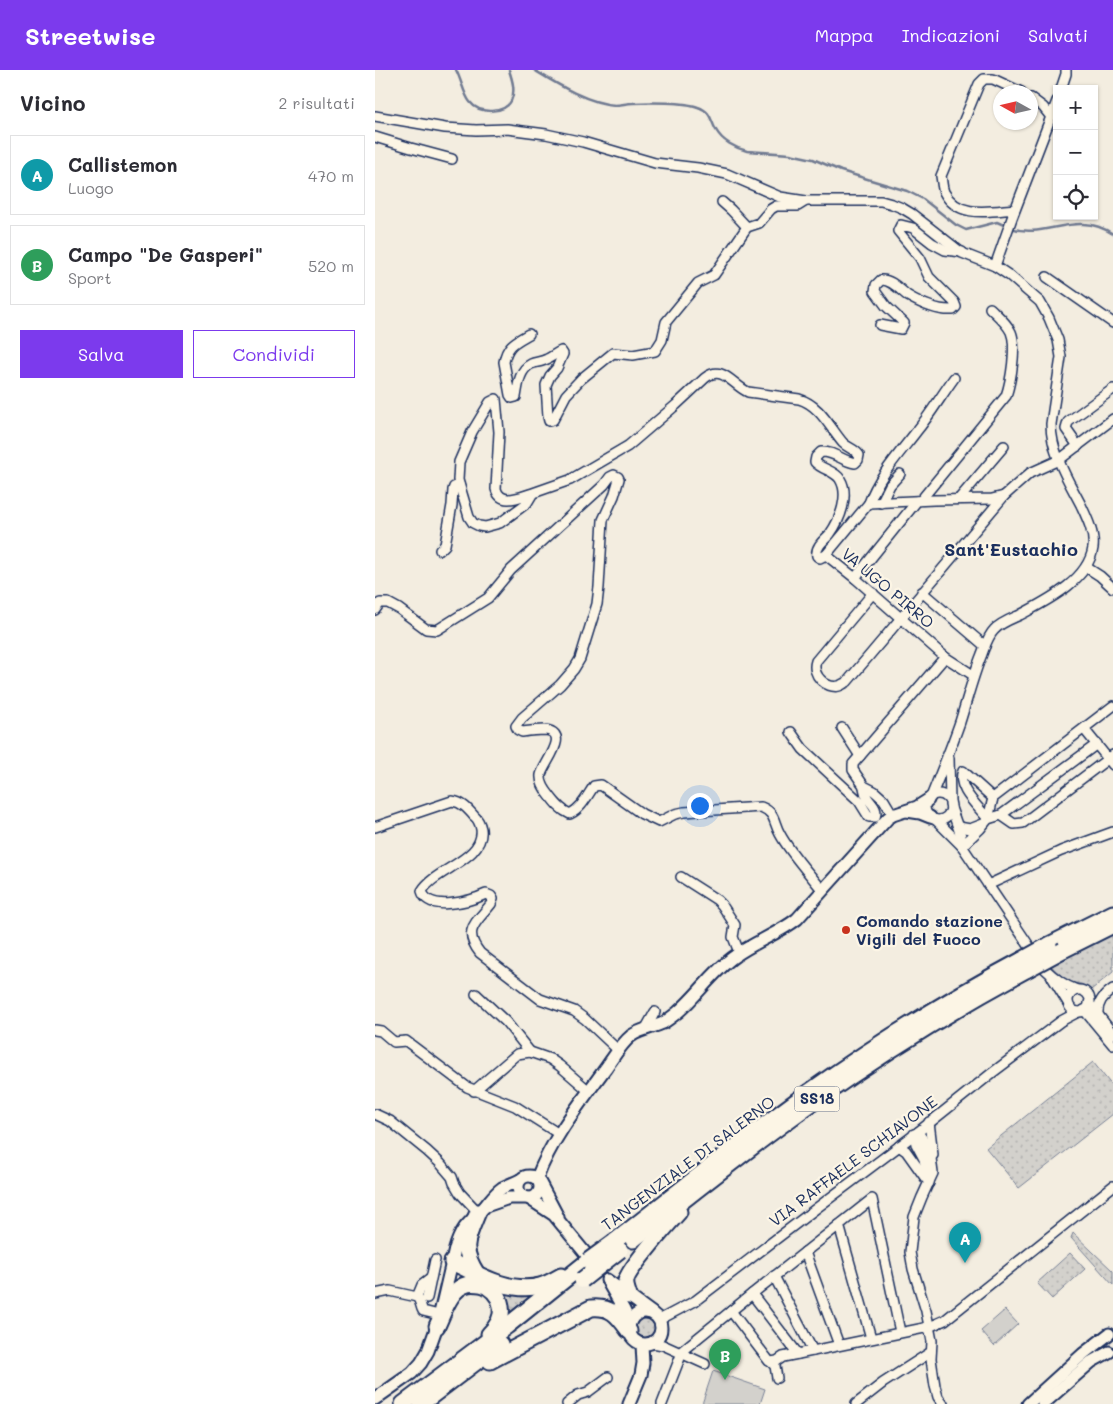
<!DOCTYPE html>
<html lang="it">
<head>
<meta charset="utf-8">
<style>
	:root { --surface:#fff; --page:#f2f2f3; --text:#2b2b33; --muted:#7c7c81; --line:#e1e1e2; --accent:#7c3aed }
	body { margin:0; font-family:Mali,sans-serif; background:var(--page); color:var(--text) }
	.controls { position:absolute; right:15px; top:15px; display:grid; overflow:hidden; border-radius:0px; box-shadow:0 1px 4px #0004 }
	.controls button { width:45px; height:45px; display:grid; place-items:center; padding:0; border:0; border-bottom:1px solid var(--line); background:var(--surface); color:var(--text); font:25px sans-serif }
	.compass { position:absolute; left:618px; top:15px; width:45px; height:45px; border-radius:50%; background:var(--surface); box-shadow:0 1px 4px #0004; rotate:278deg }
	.you { position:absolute; left:324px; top:735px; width:18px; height:18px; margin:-12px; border:4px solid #fff; border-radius:50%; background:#1a73e8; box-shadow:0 0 0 8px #1a73e833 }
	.badge { display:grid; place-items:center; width:32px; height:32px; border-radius:50%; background:var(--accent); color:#fff; font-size:16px; font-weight:700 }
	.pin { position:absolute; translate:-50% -41px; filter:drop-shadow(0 1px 2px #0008) }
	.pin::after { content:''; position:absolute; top:26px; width:18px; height:15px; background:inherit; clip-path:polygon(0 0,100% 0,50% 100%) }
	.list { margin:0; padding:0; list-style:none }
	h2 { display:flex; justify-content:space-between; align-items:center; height:65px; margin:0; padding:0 20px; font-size:21px }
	h2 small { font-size:16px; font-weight:400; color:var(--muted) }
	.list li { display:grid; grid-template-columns:32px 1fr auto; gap:15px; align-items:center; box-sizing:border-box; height:80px; margin:0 10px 10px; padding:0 10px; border:1px solid var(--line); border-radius:0px }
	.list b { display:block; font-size:19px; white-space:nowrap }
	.list p { margin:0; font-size:16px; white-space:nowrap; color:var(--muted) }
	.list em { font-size:16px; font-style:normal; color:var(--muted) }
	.actions { display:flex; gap:10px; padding:15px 20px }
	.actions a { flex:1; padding:11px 0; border:1px solid var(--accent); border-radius:0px; text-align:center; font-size:18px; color:var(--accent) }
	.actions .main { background:var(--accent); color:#fff }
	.icon { flex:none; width:28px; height:28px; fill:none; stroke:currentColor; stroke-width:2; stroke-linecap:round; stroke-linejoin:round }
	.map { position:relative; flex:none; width:738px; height:1334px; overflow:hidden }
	header { display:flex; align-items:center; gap:30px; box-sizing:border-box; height:70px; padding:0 25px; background:var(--accent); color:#fff }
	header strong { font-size:24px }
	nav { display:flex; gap:28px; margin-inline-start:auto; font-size:18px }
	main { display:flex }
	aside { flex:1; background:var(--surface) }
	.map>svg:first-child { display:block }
	.grass { fill:url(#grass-dots); stroke:#778095 }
	.pitch { fill:#d3d1cc; stroke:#778095 }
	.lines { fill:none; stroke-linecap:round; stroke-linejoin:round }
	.stream { stroke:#707a91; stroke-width:2.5 }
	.minor-casing { stroke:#1b2f5e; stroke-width:12 }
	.tertiary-casing { stroke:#1b2f5e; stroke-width:15 }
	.trunk-casing { stroke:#1b2f5e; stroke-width:19 }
	.minor { stroke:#fcf5e5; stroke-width:9 }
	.tertiary { stroke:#fcf5e5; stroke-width:11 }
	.trunk { stroke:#fcf5e5; stroke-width:15 }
	.trunk-bridge-casing { stroke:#1b2f5e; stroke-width:19; stroke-linecap:butt }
	.trunk-bridge { stroke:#fcf5e5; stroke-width:15 }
	.poi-dot { fill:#c8321e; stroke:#fcf5e5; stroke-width:2 }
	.labels { text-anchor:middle; stroke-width:4.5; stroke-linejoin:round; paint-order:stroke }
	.shield { fill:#fcf5e5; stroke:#5e6a86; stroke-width:1 }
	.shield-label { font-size:15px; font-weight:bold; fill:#1b2f5e }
	.street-label { font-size:16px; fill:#1b2f5e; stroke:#fcf5e5 }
	.poi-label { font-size:16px; font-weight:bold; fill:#1b2f5e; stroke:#fcf5e5; text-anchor:start }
	.neighbourhood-label { font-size:18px; font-weight:bold; fill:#1b2f5e; stroke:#fcf5e5 }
</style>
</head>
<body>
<header>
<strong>Streetwise</strong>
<nav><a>Mappa</a><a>Indicazioni</a><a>Salvati</a></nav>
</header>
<main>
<aside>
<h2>Vicino<small>2 risultati</small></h2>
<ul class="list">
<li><span class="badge" style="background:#0f9aa8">A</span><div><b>Callistemon</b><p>Luogo</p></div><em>470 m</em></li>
<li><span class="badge" style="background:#2e9e5b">B</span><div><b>Campo &quot;De Gasperi&quot;</b><p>Sport</p></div><em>520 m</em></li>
</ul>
<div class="actions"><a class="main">Salva</a><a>Condividi</a></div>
</aside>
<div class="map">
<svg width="738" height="1334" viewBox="0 0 738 1334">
	<defs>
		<pattern id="grass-dots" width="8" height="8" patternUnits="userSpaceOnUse" patternTransform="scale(1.25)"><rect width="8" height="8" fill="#d3d1cc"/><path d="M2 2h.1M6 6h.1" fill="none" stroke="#b5b4b2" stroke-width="1.8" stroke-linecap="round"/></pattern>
	</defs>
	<rect width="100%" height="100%" fill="#f3ede0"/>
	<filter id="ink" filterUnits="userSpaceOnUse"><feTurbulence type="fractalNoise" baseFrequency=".02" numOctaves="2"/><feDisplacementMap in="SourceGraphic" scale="10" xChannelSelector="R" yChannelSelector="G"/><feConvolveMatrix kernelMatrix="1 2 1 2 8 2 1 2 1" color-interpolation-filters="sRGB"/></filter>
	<g filter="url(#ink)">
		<g class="grass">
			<path d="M738 864V902L716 920 706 914 693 912 675 895Z"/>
			<path d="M718 992 738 1017V1044L644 1118 611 1078Z"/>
			<path d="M698 1163 738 1201V1215L696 1168Z"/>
			<path d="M695 1183 710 1199 677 1229 662 1213Z"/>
			<path d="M85 1199 167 1219 127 1253 129 1241Z"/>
			<circle cx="270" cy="1259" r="11"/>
		</g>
		<g class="pitch">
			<path d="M630 1240 643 1254 619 1276 606 1261Z"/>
			<path d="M338 1301 390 1319 385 1334H327Z"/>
		</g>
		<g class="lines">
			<g class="stream">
				<path d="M81 0C86 9 89 25 95 32 104 44 129 44 136 31 141 21 137 9 134 0"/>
				<path d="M159 0C182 14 212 33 240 35 246 35 252 33 258 33 273 32 311 32 323 37 337 42 335 50 341 60 347 71 360 78 372 81L415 84 438 89 466 101 532 121 548 129 581 155 591 160 622 152 631 156"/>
				<path d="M636 158C670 170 701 139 738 164"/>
			</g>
			<g class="minor-casing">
				<g id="minor">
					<path d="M686 19 691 4V0"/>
					<path d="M656 28 668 37 676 47"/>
					<path d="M0 46 70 58 101 60 132 59 171 64 208 72 280 93 323 98 352 104 405 127 431 131H506L517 134 527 138 537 144 587 183 620 196 635 206 665 232 674 248 683 270 686 287 676 354C676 383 693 410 706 435 712 448 720 464 718 478 713 511 671 531 645 545 636 549 625 553 619 560 613 566 610 576 607 584 598 606 592 630 585 652 576 678 566 702 556 727"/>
					<path d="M0 67 36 78 77 89"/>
					<path d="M347 132 356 140 372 157"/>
					<path d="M640 139C615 141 583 149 569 122 567 117 567 111 566 106L604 14 609 9H618L646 22"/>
					<path d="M620 196 637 148 682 31"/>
					<path d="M672 207 738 253"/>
					<path d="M505 255 526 259 529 253 511 236 500 221 501 215 506 210C516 209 525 220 533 226 545 233 563 241 578 240L581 237 579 232 554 207 545 188 523 161 526 155 538 158 557 173 570 180 587 182"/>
					<path d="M154 264C140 272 132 275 129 292L135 325 137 328 141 327C143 316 144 300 156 294 161 292 167 292 172 289 177 287 181 283 186 281L188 284 182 298 175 306 171 315 173 347 174 351 178 350 191 325 206 309 238 283 258 285 280 281 287 270 291 252 323 213 339 205 372 157 384 153 396 139 401 136H423L431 131"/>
					<path d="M703 376 691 359 693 352 738 319"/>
					<path d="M158 423C144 427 126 436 121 419L124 362 121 329 115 332 97 362 84 392 83 410 94 447 98 453 104 456 110 457 125 453 152 433 158 423 195 410 253 376 301 335 330 308C348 294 357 315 373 322L424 329C445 335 455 358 468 373 473 378 480 379 484 385L483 390 480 393C467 391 459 381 446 382L441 387 440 392C447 400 459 400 465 409 475 425 465 450 455 464 449 470 440 477 442 486L445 488 451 485"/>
					<path d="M584 429 629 376"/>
					<path d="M546 430 631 326C636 311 642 276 636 262 632 253 622 245 615 238"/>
					<path d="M494 433C503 407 524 384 541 362 555 345 566 326 579 308"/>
					<path d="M506 433 515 415 525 404"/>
					<path d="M65 480 70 475 77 435 78 420 79 417 84 415"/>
					<path d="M711 497 725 506 738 518"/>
					<path d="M480 508 542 431"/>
					<path d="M547 522 610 576"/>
					<path d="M498 523 441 591C436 605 451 619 464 616 465 616 471 612 472 612L629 426 655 403 684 390 738 349"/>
					<path d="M0 540 5 533H13L24 539 51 559 62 560 113 528 136 500 229 415 235 407 239 405 243 407 244 409 239 426 228 450 224 517 222 534 205 589 199 599 185 615 147 648 141 656 143 660 147 662C154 661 163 660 170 660 197 663 168 694 166 705 165 713 170 720 175 726 181 734 186 740 195 744 207 738 212 726 219 716L226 715 267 744 284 752 300 744 309 742 386 737C401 743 398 752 405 764 415 783 434 803 448 821"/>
					<path d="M598 605 570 587 480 508 451 485 494 433 559 430 617 429 629 426"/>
					<path d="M467 658 485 686"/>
					<path d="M709 659 738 695"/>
					<path d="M416 662 428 679 484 731 494 747H500C504 737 494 733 491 725 490 722 489 719 489 716"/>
					<path d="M574 688 575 732"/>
					<circle cx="563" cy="737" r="13"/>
					<path d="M575 735 586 766 587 776"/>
					<path d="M518 745 509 730 499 721 489 716 478 700V694L570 587"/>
					<path d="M626 745 722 674"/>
					<path d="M613 749 618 728 738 636"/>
					<path d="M613 749C604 737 580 717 588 701L618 728"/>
					<path d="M561 750 587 776 669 898C678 907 690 916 702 920"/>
					<path d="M0 757 77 731C87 732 93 739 99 746 103 749 105 754 106 759 110 789 60 799 47 821 53 843 96 831 111 824L116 826 118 829 116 834C101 853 87 860 105 883L165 929 199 941 210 949 244 981"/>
					<path d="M584 757 595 759 608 754"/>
					<path d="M587 776 605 759 613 749 626 745 639 754 648 753 738 685"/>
					<path d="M306 807 342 830 347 835 360 855 358 867 364 882"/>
					<path d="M613 815 686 781 738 762"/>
					<path d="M677 907 693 933"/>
					<circle cx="704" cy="931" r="11"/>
					<path d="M101 924 131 952 155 982"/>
					<path d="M714 933 738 964"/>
					<path d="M709 940 738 975"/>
					<path d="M723 945C722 933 728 926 738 919"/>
					<path d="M271 958 280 942"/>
					<path d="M0 960 6 961 19 972 31 971 92 1017 140 1036 184 1064"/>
					<path d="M99 1021 142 984 155 982 175 989 185 996 214 1021"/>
					<path d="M0 1044 15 1051 52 1081 65 1093 77 1107 79 1113 85 1123 103 1142"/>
					<path d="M554 1052 558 1085"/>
					<path d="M543 1062 547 1068 556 1088 558 1103 547 1127 539 1147 535 1182 538 1199 551 1241 557 1271 556 1289 560 1316 563 1327 568 1334"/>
					<path d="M539 1064 541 1074 549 1089 554 1113"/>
					<path d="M524 1076 531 1081 551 1109"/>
					<path d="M464 1155 496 1268"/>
					<path d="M430 1182 464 1275"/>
					<path d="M399 1206 438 1281"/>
					<path d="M55 1209 47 1215 42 1227C46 1231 45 1236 48 1241L64 1245"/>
					<path d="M0 1224 15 1221 42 1227"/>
					<path d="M377 1224 423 1284"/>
					<path d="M52 1228 60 1190"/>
					<path d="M356 1241 394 1291 396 1292 402 1291 408 1287 423 1284 554 1257 570 1250 738 1116"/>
					<path d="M284 1250 320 1231 443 1137 543 1062 617 1003 686 951 703 942"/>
					<path d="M278 1273 288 1275 330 1294"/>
					<path d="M396 1292 400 1296 402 1308"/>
					<path d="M192 1334 203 1325 213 1322 233 1307"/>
					<path d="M287 1334 308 1280 377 1224 497 1129 525 1262"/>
					<path d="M481 1334 508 1313 556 1282"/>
				</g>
			</g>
			<g class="tertiary-casing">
				<g id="tertiary">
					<path d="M532 741 545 743 555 747"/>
					<circle cx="154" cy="1117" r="11"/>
					<path d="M162 1108C177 1068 205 1033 230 999 238 988 246 974 256 966 266 959 277 958 288 953 293 950 298 946 303 942 323 925 338 901 360 886 379 872 403 864 422 849L513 748 518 745 542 737 553 730"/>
					<path d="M165 1113 183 1147"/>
					<path d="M153 1128 179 1145 211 1184"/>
					<path d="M111 1136 134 1128H150"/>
					<path d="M232 1210 277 1243"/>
					<path d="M234 1214 249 1240 255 1253"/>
					<circle cx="270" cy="1258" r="16"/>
					<path d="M0 1329 37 1303 46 1293 53 1281 62 1256 80 1179C87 1154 96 1153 111 1135 116 1129 120 1123 127 1118 133 1115 139 1113 145 1110"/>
					<path d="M254 1334 266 1305 268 1293 267 1275"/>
					<path d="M653 1334 708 1284 734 1264"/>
					<path d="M668 1334 716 1292 734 1282"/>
				</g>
			</g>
			<g class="trunk-casing">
				<g id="trunk">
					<path d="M674 875 738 843"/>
					<path d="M688 880 738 855"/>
					<path d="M258 1170C318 1123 377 1075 440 1031 508 983 579 939 653 899"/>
					<path d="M239 1172C303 1122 366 1071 431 1024 500 975 572 930 647 890"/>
					<path d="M77 1192C102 1204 135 1224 165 1216 172 1214 179 1210 186 1206"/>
					<path d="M102 1204C85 1178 92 1169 103 1142"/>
					<path d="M105 1213C130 1223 133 1247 114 1264"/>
					<path d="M254 1226C253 1222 250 1216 251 1211 252 1200 295 1152 304 1142"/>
					<path d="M62 1256C69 1242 75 1218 93 1214 97 1213 102 1214 106 1214"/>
					<path d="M115 1291 216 1238C237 1236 243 1246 254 1261"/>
					<path d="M28 1334 132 1256 213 1191"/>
					<path d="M46 1334 125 1274"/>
				</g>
			</g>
			<use href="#minor" class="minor"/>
			<use href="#tertiary" class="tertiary"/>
			<use href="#trunk" class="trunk"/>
			<g class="trunk-bridge-casing">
				<g id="trunk-bridge">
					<path d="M647 890 674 875"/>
					<path d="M653 899 688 880"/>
					<path d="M213 1191 239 1172"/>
					<path d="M207 1210 245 1180"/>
				</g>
			</g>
			<use href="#trunk-bridge" class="trunk-bridge"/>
		</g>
	</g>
	<circle class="poi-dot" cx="471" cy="860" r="5"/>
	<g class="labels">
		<rect class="shield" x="419.5" y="1016.5" width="45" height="25" rx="4"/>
		<g class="shield-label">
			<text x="442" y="1034">SS18</text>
		</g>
		<g class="street-label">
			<text transform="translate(513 518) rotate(40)" y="6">VA UGO PIRRO</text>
			<text transform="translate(478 1091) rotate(-37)" y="6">VIA RAFFAELE SCHIAVONE</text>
			<text transform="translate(313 1093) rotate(-37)" y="6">TANGENZIALE DI SALERNO</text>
		</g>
		<g class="poi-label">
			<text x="481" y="857">Comando stazione<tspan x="481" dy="18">Vigili del Fuoco</tspan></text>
		</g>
		<g class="neighbourhood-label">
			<text x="636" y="486">Sant'Eustachio</text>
		</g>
	</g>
</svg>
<div class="controls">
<button>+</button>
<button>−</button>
<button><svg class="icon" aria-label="locate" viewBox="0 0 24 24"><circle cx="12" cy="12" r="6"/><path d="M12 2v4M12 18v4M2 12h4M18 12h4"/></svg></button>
</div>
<svg class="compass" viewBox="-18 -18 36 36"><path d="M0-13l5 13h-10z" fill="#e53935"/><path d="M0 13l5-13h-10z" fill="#7c7c81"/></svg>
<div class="you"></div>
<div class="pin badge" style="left:590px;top:1193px;background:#0f9aa8">A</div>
<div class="pin badge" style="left:350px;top:1310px;background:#2e9e5b">B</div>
</div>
</main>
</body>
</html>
